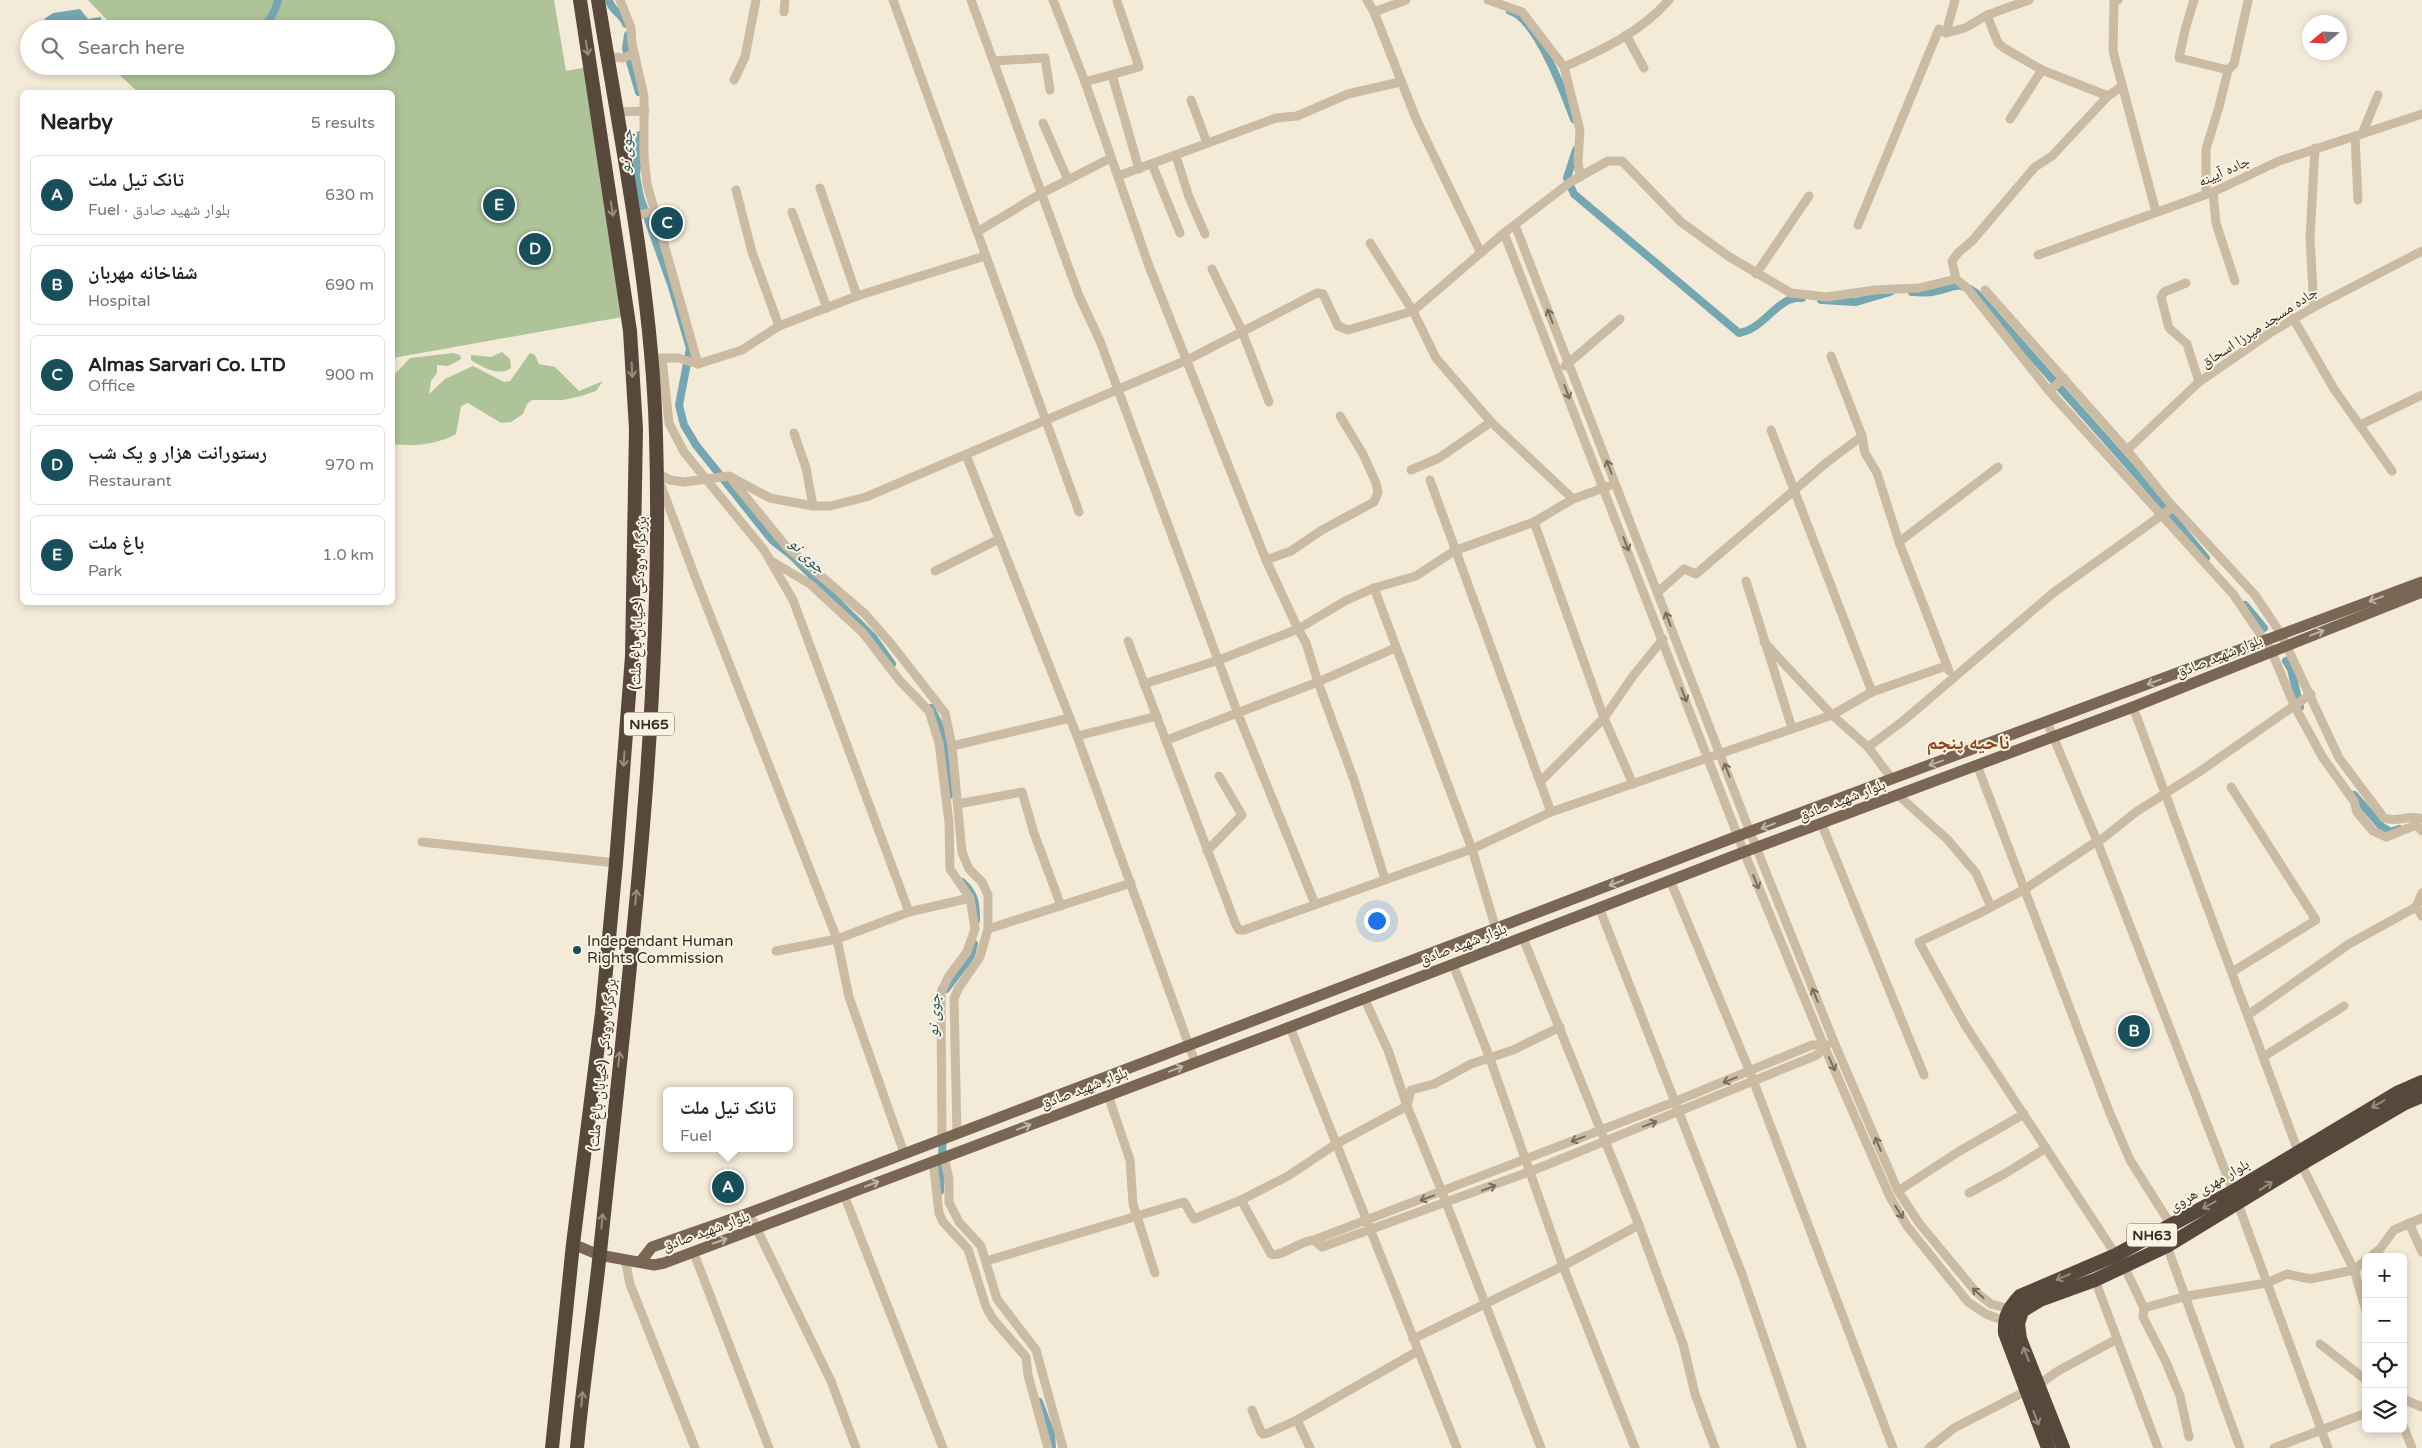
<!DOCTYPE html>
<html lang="en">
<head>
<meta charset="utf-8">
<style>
	:root { --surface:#fff; --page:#f2f2f2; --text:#222; --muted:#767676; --line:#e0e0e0; --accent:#184d5a }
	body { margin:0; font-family:"Varela Round","Noto Naskh Arabic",sans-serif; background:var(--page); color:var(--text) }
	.controls { position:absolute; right:15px; bottom:15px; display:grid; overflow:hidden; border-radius:8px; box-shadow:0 2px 8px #0003 }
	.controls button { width:45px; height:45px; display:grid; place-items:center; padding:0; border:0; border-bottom:1px solid var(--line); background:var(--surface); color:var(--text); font:25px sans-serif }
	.compass { position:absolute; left:2302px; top:15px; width:45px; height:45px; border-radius:50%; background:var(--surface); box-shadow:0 2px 8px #0003; rotate:251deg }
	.you { position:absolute; left:1376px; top:920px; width:18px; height:18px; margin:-12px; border:4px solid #fff; border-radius:50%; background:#1a73e8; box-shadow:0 0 0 8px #1a73e833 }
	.badge { display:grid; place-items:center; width:32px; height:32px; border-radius:50%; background:var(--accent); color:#fff; font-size:16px; font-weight:700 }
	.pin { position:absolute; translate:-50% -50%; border:2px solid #fff; box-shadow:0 1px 5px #0006 }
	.popup { position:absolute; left:663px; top:1087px; width:130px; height:65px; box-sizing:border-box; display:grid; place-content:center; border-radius:8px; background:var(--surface); filter:drop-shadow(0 1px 4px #0005); font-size:16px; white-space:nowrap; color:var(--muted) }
	.popup b { font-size:19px; color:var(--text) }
	.popup::after { content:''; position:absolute; left:50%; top:100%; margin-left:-10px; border:10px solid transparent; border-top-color:var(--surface) }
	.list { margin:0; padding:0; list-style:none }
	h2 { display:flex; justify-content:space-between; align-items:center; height:65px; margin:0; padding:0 20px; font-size:21px }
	h2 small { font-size:16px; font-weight:400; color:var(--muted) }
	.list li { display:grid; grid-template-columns:32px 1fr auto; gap:15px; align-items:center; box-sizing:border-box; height:80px; margin:0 10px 10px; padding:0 10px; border:1px solid var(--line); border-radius:8px }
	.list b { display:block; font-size:19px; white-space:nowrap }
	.list p { margin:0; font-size:16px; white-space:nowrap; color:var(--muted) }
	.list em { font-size:16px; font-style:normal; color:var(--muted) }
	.icon { flex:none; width:28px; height:28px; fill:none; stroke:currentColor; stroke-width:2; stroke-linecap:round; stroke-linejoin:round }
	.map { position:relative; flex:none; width:2422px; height:1448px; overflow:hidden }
	.search { position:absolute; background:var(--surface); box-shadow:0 2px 8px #0003; left:20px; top:20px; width:375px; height:55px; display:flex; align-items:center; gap:12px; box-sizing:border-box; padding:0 18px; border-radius:28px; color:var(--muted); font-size:19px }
	.panel { position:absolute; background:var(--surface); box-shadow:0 2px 8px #0003; left:20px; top:90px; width:375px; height:515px; border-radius:8px }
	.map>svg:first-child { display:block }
	.green { fill:#aec397 }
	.water { fill:#75a7b2 }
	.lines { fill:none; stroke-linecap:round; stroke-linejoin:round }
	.canal { stroke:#75a7b2; stroke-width:8 }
	.minor { stroke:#ccbba3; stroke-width:9 }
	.major { stroke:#796655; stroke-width:11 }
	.highway { stroke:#58483c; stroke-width:14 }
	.oneway { stroke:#998c7f }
	.oneway2 { stroke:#7a6d5e }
	.oneway3 { stroke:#c0b4a4 }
	.poi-dot { fill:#184d5a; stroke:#faf3e4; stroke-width:2 }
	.labels { text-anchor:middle; stroke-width:4; stroke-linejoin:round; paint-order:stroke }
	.shield { fill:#faf3e4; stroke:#71685f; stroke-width:1 }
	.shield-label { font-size:14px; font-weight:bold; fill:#362d26 }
	.street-label { font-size:15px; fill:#362d26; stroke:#faf3e4 }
	.poi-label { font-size:15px; fill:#362d26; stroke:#faf3e4; text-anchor:start }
	.water-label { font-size:16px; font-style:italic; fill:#184d5a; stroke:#faf3e4 }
	.district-label { font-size:20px; font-weight:bold; fill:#8b4319; stroke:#faf3e4 }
</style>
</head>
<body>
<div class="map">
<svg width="2422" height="1448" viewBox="0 0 2422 1448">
	<rect width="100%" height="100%" fill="#f3ead8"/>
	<g class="green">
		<path d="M88 0H554L566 71 587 67 622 317 393 358 392 92H138L110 66H386V29H106L108 21Z"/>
		<path d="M502 352 510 359 511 368C498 377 483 367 471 360V355L491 357Z"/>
		<path d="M453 353 460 355 461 359 448 366 437 365V373L431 381 429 394 445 379 473 366 504 382 510 381 530 353 535 355 539 364 555 367 579 391 603 381 596 391 581 396 563 400H532L527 404 523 414 511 422 501 423 468 403 461 406 456 434C439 444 412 447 393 444V376L410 358Z"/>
	</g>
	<path class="water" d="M80 9 88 19 101 17 102 29H45L47 23 44 19 53 13Z"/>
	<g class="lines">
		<g class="canal">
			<path d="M609 0C611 11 623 14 626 24"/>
			<path d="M1510 11C1536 18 1565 95 1574 119"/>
			<path d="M259 28C269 24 276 10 278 0"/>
			<path d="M628 35 626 48 639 92"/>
			<path d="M640 135 636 176 640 197 672 287 690 348 679 405 684 425 696 445 772 540 791 555 873 637 892 664"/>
			<path d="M1576 150 1567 178 1574 194 1739 333C1765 329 1778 295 1802 298"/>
			<path d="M1912 292C1918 292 1925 293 1932 292 1953 289 1956 279 1976 293L2139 477 2206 558"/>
			<path d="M1821 300 1856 302 1890 292"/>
			<path d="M2245 605 2264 628"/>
			<path d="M2286 661 2291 669 2300 707"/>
			<path d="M931 708 946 739 949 795"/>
			<path d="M2354 795 2382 827 2391 832 2399 829"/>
			<path d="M962 882C975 894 976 903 976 920"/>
			<path d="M946 989 971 956 974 944"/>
			<path d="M940 1191 943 1135"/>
			<path d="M1039 1402 1051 1434 1052 1448"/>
		</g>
		<g class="minor">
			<path d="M620 0 631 28 632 44 644 96V156L647 184 698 364"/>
			<path d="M893 0 1079 512"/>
			<path d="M971 0 1079 296 1100 341 1238 714 1315 904"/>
			<path d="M1053 0 1085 82 1149 266 1266 560 1298 629 1306 643 1318 682 1354 780 1385 879"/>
			<path d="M1367 0 1374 12 1417 121 1481 253"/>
			<path d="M1488 0 1522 12 1564 67 1580 130 1578 161 1580 177"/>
			<path d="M2118 0 2114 2 2113 51 2156 212"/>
			<path d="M2194 0 2185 30 2179 58 2228 70 2234 64 2248 1"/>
			<path d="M784 12 785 0"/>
			<path d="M1374 12 1406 0"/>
			<path d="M1987 15 1998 43 2004 48 2042 70 2108 96"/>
			<path d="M1946 33 1955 0"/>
			<path d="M1626 35 1644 68"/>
			<path d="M607 56 622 58 634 54"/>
			<path d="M994 61 1045 58 1050 90"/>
			<path d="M1564 67C1602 50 1641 32 1669 0"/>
			<path d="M1112 75 1139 169"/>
			<path d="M734 80 745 57 756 0"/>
			<path d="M1085 82 1139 67 1117 1"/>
			<path d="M2121 87 2108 96 2052 156 2035 167 1972 241 1958 253 1952 261 1956 279 1968 289 2049 391 2233 594 2271 650 2294 705 2323 758 2354 801 2357 812 2373 831 2386 837 2416 825 2422 831"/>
			<path d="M1191 100 1207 143"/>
			<path d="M617 112 645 111"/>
			<path d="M2010 119 2042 70"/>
			<path d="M1043 123 1068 180"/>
			<path d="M2362 134 2378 95"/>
			<path d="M2355 136 2358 200"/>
			<path d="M1176 156 1189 197 1205 234"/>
			<path d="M1152 164 1180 233"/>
			<path d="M1118 176 1276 118 1297 116 1348 94 1400 82"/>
			<path d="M820 188 857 296"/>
			<path d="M736 190 752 252 779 326"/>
			<path d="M2213 192 2216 223 2235 281"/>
			<path d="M2206 194V149L2219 107 2228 70"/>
			<path d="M792 212 827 308"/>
			<path d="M632 217 654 211"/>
			<path d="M1515 225 1750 832 1834 1042 1898 1191 1919 1223 1976 1292 1991 1304 2014 1310"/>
			<path d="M1858 225 1939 29 1946 33 1965 28 1987 15 2029 0"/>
			<path d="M977 232 1042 193 1111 158"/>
			<path d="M1504 233 1744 852 1824 1046 1890 1197 1907 1226 1968 1302 1986 1314 2010 1323"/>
			<path d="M1370 243 1413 311 1436 358 1491 422 1573 499"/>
			<path d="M2038 255 2213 192 2279 161 2422 114"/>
			<path d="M1212 269 1242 331 1269 402"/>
			<path d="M1756 274 1809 196"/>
			<path d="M2186 283 2164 292 2161 297 2169 328 2187 344 2199 382"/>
			<path d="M1985 290 2127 450 2168 501 2255 595 2281 634 2339 758 2384 818C2398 823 2408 814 2422 819"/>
			<path d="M2314 307 2310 239 2315 148"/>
			<path d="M2293 318 2334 389 2392 471"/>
			<path d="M1831 356 1862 436 1865 453 1877 473 1899 542 1949 671"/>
			<path d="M657 358H678L698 364 742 350 779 326 857 296 985 256"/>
			<path d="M662 358 669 423 684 452 764 550 793 600 909 912"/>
			<path d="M1565 366 1620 319"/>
			<path d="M2049 391 2064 378"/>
			<path d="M2360 425 2422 395"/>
			<path d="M1771 430 1872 692"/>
			<path d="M794 433 806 468 813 506"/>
			<path d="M2127 450 2199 382 2270 333 2314 307 2422 251"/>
			<path d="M966 455 1077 736 1195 1062"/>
			<path d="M1411 470 1439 458 1491 422"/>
			<path d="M657 473 670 480 684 482 729 476 770 498 813 506H830L866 497 1187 360 1317 293 1323 294 1338 326 1348 330 1413 311 1504 233 1572 181 1608 161H1622L1681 222 1728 256 1791 293 1827 297 1875 290 1919 288 1956 279"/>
			<path d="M659 480 694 574 837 939 849 997 904 1153"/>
			<path d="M732 480 786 546 865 614 892 645 945 713 952 746 962 852 969 869 982 882 988 895V929L980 957 958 989 954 999 957 1134"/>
			<path d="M1430 480 1551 812"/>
			<path d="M1534 522 1604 718 1633 784"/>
			<path d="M1899 542 1998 467"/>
			<path d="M1266 560 1291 551 1322 530 1374 502 1378 492 1376 483 1363 454 1340 416"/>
			<path d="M773 562 810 584 863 633 900 681 929 711 939 743 949 822 950 869 970 898 975 929 967 952 949 976 941 992 942 1139"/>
			<path d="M935 571 999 539"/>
			<path d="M1746 581 1792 728"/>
			<path d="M1374 588 1472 849 1501 946"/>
			<path d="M1658 592 1684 569 1696 574 1826 463 1862 436"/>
			<path d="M1128 641 1236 925 1239 930H1244L1472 849 1551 812 1832 715 1872 692 1946 666"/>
			<path d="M1764 642 1832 715 1868 747 1892 779"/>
			<path d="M1144 684 1219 660 1298 629 1345 601 1374 588 1416 576 1454 551 1534 522 1573 499 1609 486"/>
			<path d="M2133 707 2298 1151"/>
			<path d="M2047 722 2097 841 2238 1204 2328 1448"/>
			<path d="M1077 736 1157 716"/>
			<path d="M1167 740 1318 682 1395 648"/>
			<path d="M952 746 1070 718"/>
			<path d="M1868 747 1903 721 2053 593 2173 507"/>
			<path d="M1977 765 2109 1111 2130 1160 2171 1225"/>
			<path d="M1541 781 1604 718 1633 676 1663 639"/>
			<path d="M2231 787 2316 920 2232 972"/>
			<path d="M1898 795 1947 839 1976 873 1991 907"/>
			<path d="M958 804 1022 792 1034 833 1061 906"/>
			<path d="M1822 825 1924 1075"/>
			<path d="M2097 841 2025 889 1980 913 1919 942 1965 1025 2116 1255"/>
			<path d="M422 842 616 863"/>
			<path d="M2097 843 2136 812 2199 772 2311 694"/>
			<path d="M1207 851 1242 815 1219 776"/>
			<path d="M1670 880 1750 1072 1893 1448"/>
			<path d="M2422 893 2416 907 2422 916"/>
			<path d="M1599 907 1742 1274 1802 1448"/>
			<path d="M988 929 1131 883"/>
			<path d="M1523 938 1639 1225 1683 1344 1695 1394 1715 1448"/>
			<path d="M776 951 837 939 909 912 970 898"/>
			<path d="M1453 964 1489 1056 1563 1266 1635 1448"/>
			<path d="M1364 998 1388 1050 1407 1106 1442 1192 1541 1448"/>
			<path d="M2248 1015 2349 944 2416 907"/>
			<path d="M1290 1027 1457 1448"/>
			<path d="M2263 1057 2344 1006"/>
			<path d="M1108 1095 1130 1160 1133 1204 1155 1273"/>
			<path d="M944 1157 949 1179V1202L959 1222 981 1246 997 1299 1036 1350 1063 1448"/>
			<path d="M933 1161 939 1213 943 1222 968 1249 986 1307 993 1319 1026 1357 1028 1375 1048 1448"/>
			<path d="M2301 1164 2354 1270 2366 1311"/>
			<path d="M1898 1191 1958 1152 2024 1114"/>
			<path d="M1969 1193 2006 1173 2046 1148"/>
			<path d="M844 1195 943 1448"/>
			<path d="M1241 1200 1271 1254C1281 1258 1301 1240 1314 1240L1674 1102 1812 1045H1827"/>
			<path d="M749 1213 831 1381 856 1448"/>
			<path d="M2409 1223 2422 1252"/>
			<path d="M1314 1240 1322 1247 1529 1172 1817 1055 1824 1046"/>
			<path d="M2167 1246 2240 1448"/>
			<path d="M693 1251 769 1448"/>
			<path d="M2370 1257 2380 1249 2394 1230 2422 1218"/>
			<path d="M625 1259 630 1284 695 1448"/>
			<path d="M986 1261 1184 1202 1194 1219 1241 1200 1288 1176 1336 1144 1407 1106 1411 1090 1434 1084 1471 1064 1513 1050 1560 1027"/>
			<path d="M2124 1266 2144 1308"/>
			<path d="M2095 1280 2158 1448"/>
			<path d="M1413 1339 1563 1266 1639 1225"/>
			<path d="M2320 1344 2366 1380"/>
			<path d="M2038 1385 2058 1371 2117 1339"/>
			<path d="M2403 1399 2422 1407"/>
			<path d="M1252 1410 1261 1432 1263 1434 1268 1433 1297 1420 1418 1351"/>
			<path d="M1297 1420 1310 1448"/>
			<path d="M2403 1425 2412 1448"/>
			<path d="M2189 1437 2180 1396 2166 1362 2143 1317 2144 1308 2187 1296 2267 1283 2287 1274 2310 1279 2354 1270 2366 1260"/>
			<path d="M1929 1448 1954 1428 2026 1391"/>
			<path d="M2274 1448 2366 1413"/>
		</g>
		<g class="major">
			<path d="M573 1244 599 1255 654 1265 664 1263 1290 1027 1744 852 2133 707 2422 592"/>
			<path d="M641 1261 652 1247 749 1213 1738 836 2422 582"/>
		</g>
		<g class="highway">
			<path d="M552 1448 573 1244 602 1013 616 863 632 656 636 429 630 331 580 0"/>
			<path d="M577 1448C583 1382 593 1317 600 1252 628 981 664 708 656 435 652 291 621 142 598 0"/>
			<path d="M2048 1448 2005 1333C2004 1316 2009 1308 2020 1296L2116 1255 2171 1225 2232 1192 2397 1093 2422 1082"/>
			<path d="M2063 1448 2020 1339 2018 1324 2022 1311 2040 1300 2095 1280 2167 1246 2301 1164 2405 1103 2422 1096"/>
		</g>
	</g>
	<defs><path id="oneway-shaft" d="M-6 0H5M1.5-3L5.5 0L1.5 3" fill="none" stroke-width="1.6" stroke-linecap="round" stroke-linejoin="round" transform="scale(1.25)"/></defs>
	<g class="oneway">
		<use href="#oneway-shaft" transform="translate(587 48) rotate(81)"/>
		<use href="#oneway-shaft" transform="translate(612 209) rotate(81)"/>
		<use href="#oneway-shaft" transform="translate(632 370) rotate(87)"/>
		<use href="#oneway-shaft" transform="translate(624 759) rotate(94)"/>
		<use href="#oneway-shaft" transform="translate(636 897) rotate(-84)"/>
		<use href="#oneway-shaft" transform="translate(619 1059) rotate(-84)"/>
		<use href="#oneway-shaft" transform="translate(2378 1104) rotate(150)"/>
		<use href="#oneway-shaft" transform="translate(2266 1186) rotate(-33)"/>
		<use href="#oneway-shaft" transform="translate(2209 1205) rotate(151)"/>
		<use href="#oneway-shaft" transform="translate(602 1221) rotate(-85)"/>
		<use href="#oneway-shaft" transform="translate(2063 1277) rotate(157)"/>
		<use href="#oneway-shaft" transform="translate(2026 1354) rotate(-111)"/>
		<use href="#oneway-shaft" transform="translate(582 1399) rotate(-85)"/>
		<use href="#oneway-shaft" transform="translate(2036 1418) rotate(69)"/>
	</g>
	<g class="oneway2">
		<use href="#oneway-shaft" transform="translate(1550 316) rotate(-111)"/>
		<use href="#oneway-shaft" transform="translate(1567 392) rotate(69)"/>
		<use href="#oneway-shaft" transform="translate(1609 467) rotate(-111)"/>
		<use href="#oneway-shaft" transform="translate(1626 544) rotate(69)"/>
		<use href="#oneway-shaft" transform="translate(1668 619) rotate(-111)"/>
		<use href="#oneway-shaft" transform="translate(1684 695) rotate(69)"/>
		<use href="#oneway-shaft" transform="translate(1727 770) rotate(-111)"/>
		<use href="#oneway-shaft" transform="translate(1756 882) rotate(68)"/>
		<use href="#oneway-shaft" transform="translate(1815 995) rotate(-112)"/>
		<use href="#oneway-shaft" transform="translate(1832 1064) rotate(66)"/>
		<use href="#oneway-shaft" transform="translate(1730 1080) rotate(158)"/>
		<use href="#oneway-shaft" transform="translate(1650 1124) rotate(-21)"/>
		<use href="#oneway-shaft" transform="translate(1578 1139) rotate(159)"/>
		<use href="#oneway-shaft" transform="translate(1878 1144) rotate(-113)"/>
		<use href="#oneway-shaft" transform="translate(1489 1188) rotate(-21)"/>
		<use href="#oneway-shaft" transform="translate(1427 1198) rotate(159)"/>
		<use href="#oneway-shaft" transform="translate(1899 1212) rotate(59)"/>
		<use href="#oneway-shaft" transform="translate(1978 1293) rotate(-138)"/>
	</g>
	<g class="oneway3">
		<use href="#oneway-shaft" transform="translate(2376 599) rotate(160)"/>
		<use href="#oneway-shaft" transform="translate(2317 633) rotate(-21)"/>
		<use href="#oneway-shaft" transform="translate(2154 682) rotate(160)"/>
		<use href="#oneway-shaft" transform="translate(1936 763) rotate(160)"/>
		<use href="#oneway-shaft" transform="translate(1768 826) rotate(159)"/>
		<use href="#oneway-shaft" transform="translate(1616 883) rotate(159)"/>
		<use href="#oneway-shaft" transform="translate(1176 1069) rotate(-21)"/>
		<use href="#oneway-shaft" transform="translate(1024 1127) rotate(-21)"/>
		<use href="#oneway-shaft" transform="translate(872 1184) rotate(-21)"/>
		<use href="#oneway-shaft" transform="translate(720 1241) rotate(-19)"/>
	</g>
	<circle class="poi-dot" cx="577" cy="950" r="5"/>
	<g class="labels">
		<g class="shield">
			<rect x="624" y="712.5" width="50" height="23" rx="4"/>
			<rect x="2127" y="1223.5" width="50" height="23" rx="4"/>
		</g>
		<g class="shield-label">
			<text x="649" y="729">NH65</text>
			<text x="2152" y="1240">NH63</text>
		</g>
		<g class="street-label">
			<text transform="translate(2224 171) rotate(-24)" y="5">جاده آیینه</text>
			<text transform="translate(2259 327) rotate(-33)" y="5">جاده مسجد ميرزا اسحاق</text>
			<text transform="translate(638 603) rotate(-88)" y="5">بزرگراه رودکی (خیابان باغ ملت)</text>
			<text transform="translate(2219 656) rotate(-22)" y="5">بلوار شهید صادق</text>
			<text transform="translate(1842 800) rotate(-21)" y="5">بلوار شهید صادق</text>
			<text transform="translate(1463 944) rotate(-21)" y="5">بلوار شهید صادق</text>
			<text transform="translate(602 1065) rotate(-84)" y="5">بزرگراه رودکی (خیابان باغ ملت)</text>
			<text transform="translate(1084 1088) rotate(-21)" y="5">بلوار شهید صادق</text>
			<text transform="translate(2209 1185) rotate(-30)" y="5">بلوار مهری هروی</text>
			<text transform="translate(706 1231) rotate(-20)" y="5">بلوار شهید صادق</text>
		</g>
		<g class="poi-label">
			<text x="587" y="946">Independant Human<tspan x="587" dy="17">Rights Commission</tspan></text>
		</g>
		<g class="water-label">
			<text transform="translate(625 151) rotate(-86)" y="6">جوی نو</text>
			<text transform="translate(808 555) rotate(44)" y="6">جوی نو</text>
			<text transform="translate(933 1015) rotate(-87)" y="6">جوی نو</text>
		</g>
		<g class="district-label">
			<text x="1968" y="749">ناحیه پنجم</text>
		</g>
	</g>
</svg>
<div class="controls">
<button>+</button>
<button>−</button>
<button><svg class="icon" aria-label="locate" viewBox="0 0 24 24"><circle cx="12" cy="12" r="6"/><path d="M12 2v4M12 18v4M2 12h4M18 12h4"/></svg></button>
<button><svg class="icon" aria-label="layers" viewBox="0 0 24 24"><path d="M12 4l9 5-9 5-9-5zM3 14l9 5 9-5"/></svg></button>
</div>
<svg class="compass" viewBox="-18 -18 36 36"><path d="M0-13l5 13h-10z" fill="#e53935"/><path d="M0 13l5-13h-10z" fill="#767676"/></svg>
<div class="you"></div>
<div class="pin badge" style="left:728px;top:1187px">A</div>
<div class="popup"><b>تانک تیل ملت</b>Fuel</div>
<div class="pin badge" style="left:2134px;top:1031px">B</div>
<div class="pin badge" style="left:667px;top:223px">C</div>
<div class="pin badge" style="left:535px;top:249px">D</div>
<div class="pin badge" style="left:499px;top:205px">E</div>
<div class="search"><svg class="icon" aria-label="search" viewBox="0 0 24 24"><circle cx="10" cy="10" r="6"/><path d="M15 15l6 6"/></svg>Search here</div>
<section class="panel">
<h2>Nearby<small>5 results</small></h2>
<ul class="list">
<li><span class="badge">A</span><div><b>تانک تیل ملت</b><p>Fuel · بلوار شهید صادق</p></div><em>630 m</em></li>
<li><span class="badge">B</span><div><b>شفاخانه مهربان</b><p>Hospital</p></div><em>690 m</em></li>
<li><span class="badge">C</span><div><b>Almas Sarvari Co. LTD</b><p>Office</p></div><em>900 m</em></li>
<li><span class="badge">D</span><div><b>رستورانت هزار و یک شب</b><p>Restaurant</p></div><em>970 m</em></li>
<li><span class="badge">E</span><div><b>باغ ملت</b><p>Park</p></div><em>1.0 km</em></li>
</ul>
</section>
</div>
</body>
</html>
